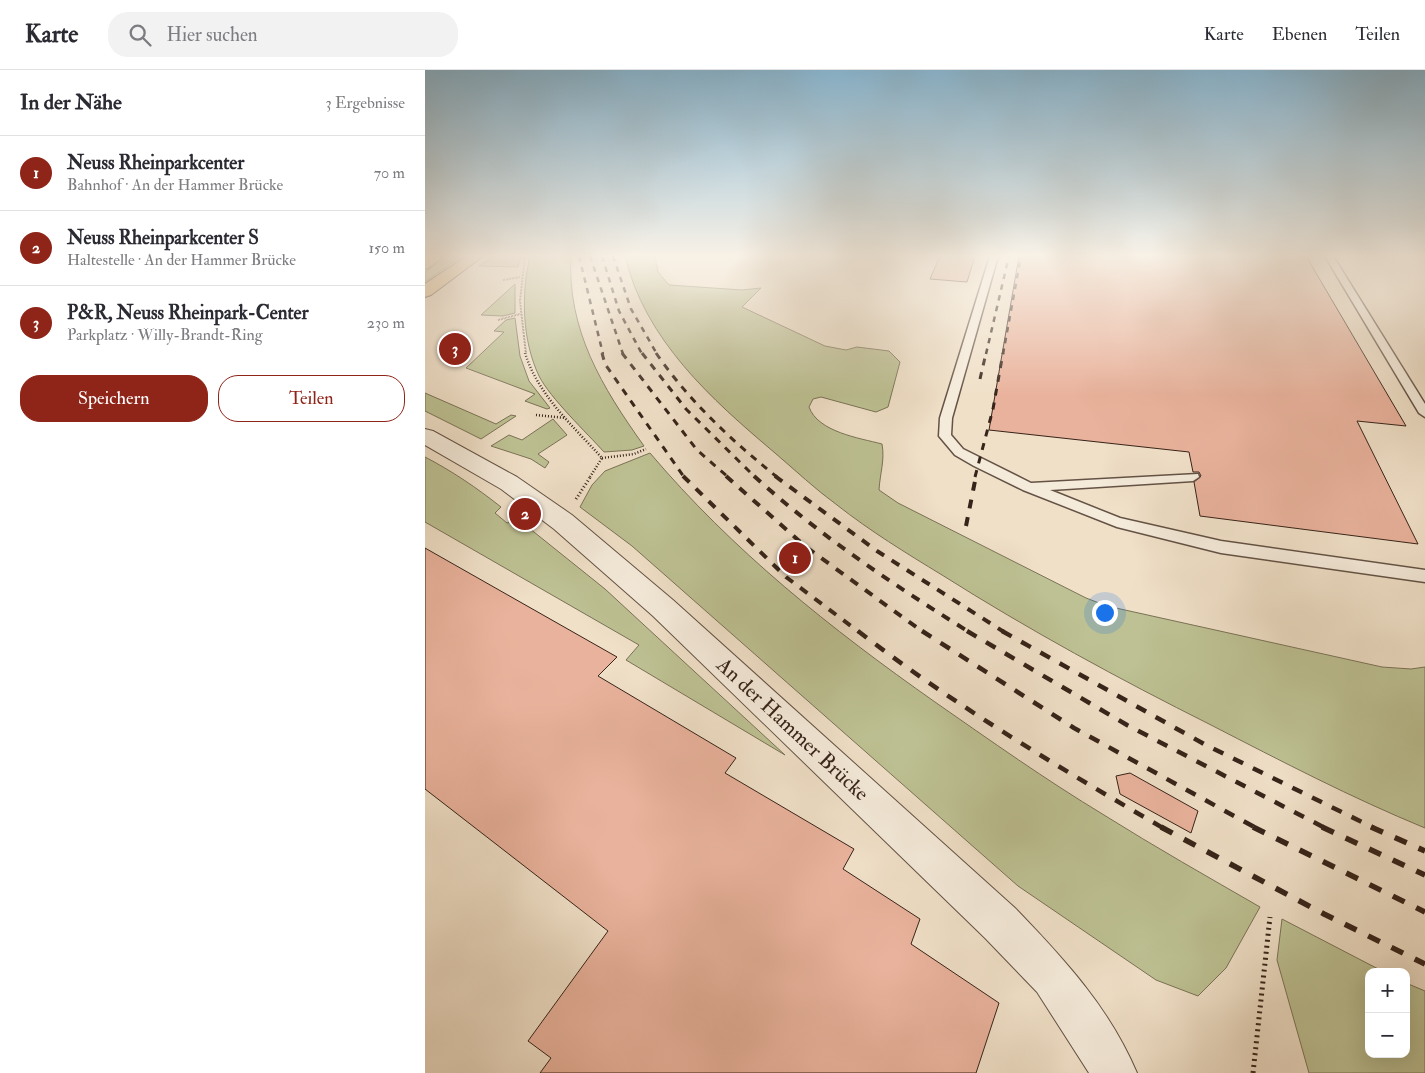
<!DOCTYPE html>
<html lang="de">
<head>
<meta charset="utf-8">
<style>
	:root { --surface:#fff; --page:#f2f2f3; --text:#2b2b33; --muted:#7c7c81; --line:#e1e1e2; --accent:#8f2418 }
	body { margin:0; font-family:"IM FELL Double Pica",serif; background:var(--page); color:var(--text) }
	.controls { position:absolute; right:15px; bottom:15px; display:grid; overflow:hidden; border-radius:10px; box-shadow:0 5px 20px #0002 }
	.controls button { width:45px; height:45px; display:grid; place-items:center; padding:0; border:0; border-bottom:1px solid var(--line); background:var(--surface); color:var(--text); font:25px sans-serif }
	.you { position:absolute; left:679px; top:542px; width:18px; height:18px; margin:-12px; border:4px solid #fff; border-radius:50%; background:#1a73e8; box-shadow:0 0 0 8px #1a73e833 }
	.badge { display:grid; place-items:center; width:32px; height:32px; border-radius:50%; background:var(--accent); color:#fff; font-size:16px; font-weight:700 }
	.pin { position:absolute; translate:-50% -50%; border:2px solid #fff; box-shadow:0 1px 5px #0006 }
	.list { margin:0; padding:0; list-style:none }
	h2 { display:flex; justify-content:space-between; align-items:center; height:65px; margin:0; padding:0 20px; font-size:21px }
	h2 small { font-size:16px; font-weight:400; color:var(--muted) }
	.list li { display:grid; grid-template-columns:32px 1fr auto; gap:15px; align-items:center; box-sizing:border-box; height:75px; padding:0 20px; border-top:1px solid var(--line) }
	.list b { display:block; font-size:19px; white-space:nowrap }
	.list p { margin:0; font-size:16px; white-space:nowrap; color:var(--muted) }
	.list em { font-size:16px; font-style:normal; color:var(--muted) }
	.actions { display:flex; gap:10px; padding:15px 20px }
	.actions a { flex:1; padding:11px 0; border:1px solid var(--accent); border-radius:20px; text-align:center; font-size:18px; color:var(--accent) }
	.actions .main { background:var(--accent); color:#fff }
	.icon { flex:none; width:28px; height:28px; fill:none; stroke:currentColor; stroke-width:2; stroke-linecap:round; stroke-linejoin:round }
	.map { position:relative; flex:none; width:1000px; height:1003px; overflow:hidden }
	header { display:flex; align-items:center; gap:30px; box-sizing:border-box; height:70px; padding:0 25px; background:var(--surface); border-bottom:1px solid var(--line) }
	header strong { font-size:24px }
	nav { display:flex; gap:28px; margin-inline-start:auto; font-size:18px }
	.search { width:350px; height:45px; background:var(--page); display:flex; align-items:center; gap:12px; box-sizing:border-box; padding:0 18px; border-radius:20px; color:var(--muted); font-size:19px }
	main { display:flex }
	aside { flex:1; background:var(--surface) }
	.map>svg:first-child { display:block }
	.green { fill:#bdc193; stroke:#7a7256 }
	.building { fill:#e9b29c; stroke:#362319 }
	.lines { fill:none; stroke-linecap:round; stroke-linejoin:round }
	.service-casing { stroke:#645245; stroke-width:3 }
	.minor-casing { stroke:#645245; stroke-width:2 }
	.primary-casing { stroke:#362319; stroke-width:2 }
	.path-far3 { stroke:#362319; stroke-width:2; stroke-dasharray:0.5 1; stroke-linecap:butt }
	.path-far2 { stroke:#362319; stroke-width:2.5; stroke-dasharray:1 2; stroke-linecap:butt }
	.path-far1 { stroke:#362319; stroke-width:3; stroke-dasharray:1 2.5; stroke-linecap:butt }
	.path { stroke:#362319; stroke-width:5; stroke-dasharray:2 4; stroke-linecap:butt }
	.service { fill:#f5ebdb; fill-rule:evenodd }
	.minor { fill:#f5ebdb; fill-rule:evenodd }
	.primary { fill:#e8c084; fill-rule:evenodd }
	.rail-far4 { stroke:#362319; stroke-width:2.5; stroke-dasharray:5.5 5.5; stroke-linecap:butt }
	.rail-far3 { stroke:#362319; stroke-width:3; stroke-dasharray:7 7; stroke-linecap:butt }
	.rail-far2 { stroke:#362319; stroke-width:4; stroke-dasharray:9 9; stroke-linecap:butt }
	.rail-far1 { stroke:#362319; stroke-width:4.5; stroke-dasharray:11 11; stroke-linecap:butt }
	.rail { stroke:#362319; stroke-width:5.5; stroke-dasharray:13 13; stroke-linecap:butt }
	.labels { text-anchor:middle; stroke-width:4; stroke-linejoin:round; paint-order:stroke }
	.near-street-label { font-size:21px; fill:#362319; stroke:#f5ebdb }
</style>
</head>
<body>
<header>
<strong>Karte</strong>
<div class="search"><svg class="icon" aria-label="search" viewBox="0 0 24 24"><circle cx="10" cy="10" r="6"/><path d="M15 15l6 6"/></svg>Hier suchen</div>
<nav><a>Karte</a><a>Ebenen</a><a>Teilen</a></nav>
</header>
<main>
<aside>
<h2>In der Nähe<small>3 Ergebnisse</small></h2>
<ul class="list">
<li><span class="badge">1</span><div><b>Neuss Rheinparkcenter</b><p>Bahnhof · An der Hammer Brücke</p></div><em>70 m</em></li>
<li><span class="badge">2</span><div><b>Neuss Rheinparkcenter S</b><p>Haltestelle · An der Hammer Brücke</p></div><em>150 m</em></li>
<li><span class="badge">3</span><div><b>P&amp;R, Neuss Rheinpark-Center</b><p>Parkplatz · Willy-Brandt-Ring</p></div><em>230 m</em></li>
</ul>
<div class="actions"><a class="main">Speichern</a><a>Teilen</a></div>
</aside>
<div class="map">
<svg width="1000" height="1003" viewBox="0 0 1000 1003">
	<rect width="100%" height="100%" fill="#f0e0c8"/>
	<filter id="stains"><feTurbulence type="fractalNoise" baseFrequency=".004" numOctaves="4"/><feColorMatrix values="0 0 0 0 .2 0 0 0 0 .09 0 0 0 0 .02 0 0 0 .5 -.17"/></filter>
	<radialGradient id="worn" r=".72"><stop offset=".6" stop-color="#630" stop-opacity="0"/><stop offset="1" stop-color="#630" stop-opacity=".3"/></radialGradient>
	<g class="green">
		<path d="M24 186H37L0 212V202Z"/>
		<path d="M69 186H96L93 197 54 196Z"/>
		<path d="M105 186H146C142 260 177 317 219 376L207 380 179 382C162 363 125 328 114 306 97 270 96 224 105 186Z"/>
		<path d="M200 186H230L233 202 244 215 317 220 336 218 317 237 400 276 421 280 432 277 464 281 475 292 463 337 451 342 396 327 388 329 384 337C393 362 434 368 457 374 460 390 455 403 454 420L473 433 661 528 682 536 957 597 986 599 1000 597V758C927 728 856 691 786 655 694 609 604 560 517 505 481 483 445 461 412 435 390 419 370 400 350 383 286 329 220 270 200 186Z"/>
		<path d="M90 214V243L78 246 56 245Z"/>
		<path d="M90 248 95 286 104 311 125 338 122 339 100 331 110 324 41 298 79 262 69 261 81 250Z"/>
		<path d="M0 323 71 354 86 345 91 346 56 369 0 341Z"/>
		<path d="M128 349 142 365 113 384 124 392 120 398 106 389 66 376 84 365 97 370Z"/>
		<path d="M225 383C307 480 406 559 510 632 566 671 621 710 679 745 730 777 783 807 835 837L801 898 773 926 731 910 593 816 207 476 155 437 167 415 180 401Z"/>
		<path d="M0 387C27 401 52 418 76 437L70 443 82 453 94 450 180 519 360 685 201 590 214 575 0 452Z"/>
		<path d="M857 849 959 902H944V984H981V913L1000 921V1003H884L852 890Z"/>
	</g>
	<g class="building">
		<path d="M515 186H550L542 212 505 209Z"/>
		<path d="M594 186H881L981 356 932 351 993 474 775 446 769 412 776 406 774 402H768L764 382 564 360Z"/>
		<path d="M0 478 192 587 173 606 311 688 300 703 429 779 418 799 495 849 486 874 574 933 551 1003H115L126 988 103 971 183 861 0 719Z"/>
		<path d="M705 703 773 741 766 763 695 724 691 706Z"/>
	</g>
	<g class="lines">
		<g class="service-casing">
			<g id="service">
				<path d="M565 186H573L527 348 526 365 538 379 606 413 773 404 774 407 768 411 625 420 695 448 796 471 1000 500V512L796 483 692 457 598 420 549 396 530 385 514 366 515 348Z"/>
				<path d="M900 186H908L1000 334V347L994 343Z"/>
			</g>
		</g>
		<g class="minor-casing">
			<path id="minor" d="M0 359 8 361 92 407 147 445 248 530 590 838C639 889 684 937 712 1003H664L612 922 560 868 228 546 129 459 76 419 0 375Z"/>
		</g>
		<g class="primary-casing">
			<g id="primary">
				<path d="M3 186H19L5 197 0 199V187Z"/>
				<path d="M42 186H58L6 225 0 227V214Z"/>
			</g>
		</g>
		<g class="path-far3">
			<path d="M100 186 95 231 101 284"/>
			<path d="M78 210 95 207"/>
			<path d="M73 250 95 244"/>
		</g>
		<g class="path-far2">
			<path d="M100 283C113 325 148 356 177 388L165 407"/>
			<path d="M111 345 141 348"/>
			<path d="M177 388 209 384 221 379"/>
		</g>
		<path class="path-far1" d="M151 429 166 406"/>
		<path class="path" d="M828 1003 845 847"/>
		<use href="#service" class="service"/>
		<use href="#minor" class="minor"/>
		<use href="#primary" class="primary"/>
		<g class="rail-far4">
			<path d="M154 186 178 284"/>
			<path d="M165 186 198 284"/>
			<path d="M177 186 194 241 217 284"/>
			<path d="M188 186 206 239 232 284"/>
			<path d="M561 284 584 186"/>
			<path d="M578 284 596 186"/>
		</g>
		<g class="rail-far3">
			<path d="M177 283 180 294 259 407"/>
			<path d="M197 283 272 380 303 407"/>
			<path d="M217 283 261 339 330 407"/>
			<path d="M231 283C264 331 307 371 352 407"/>
			<path d="M555 309 561 283"/>
			<path d="M550 407 568 339 578 283"/>
		</g>
		<g class="rail-far2">
			<path d="M258 406 361 507 434 562"/>
			<path d="M301 406 381 477 498 562"/>
			<path d="M329 406C395 466 469 515 544 562"/>
			<path d="M350 406 452 481 579 562"/>
			<path d="M541 456 551 406"/>
		</g>
		<g class="rail-far1">
			<path d="M433 561C529 635 633 697 738 758"/>
			<path d="M497 561 649 658 831 758"/>
			<path d="M542 561 702 655 900 758"/>
			<path d="M577 561 779 674 949 758"/>
		</g>
		<g class="rail">
			<path d="M736 757 899 844 1000 894"/>
			<path d="M828 757 1000 842"/>
			<path d="M897 757 1000 805"/>
			<path d="M946 757 1000 781"/>
		</g>
	</g>
	<linearGradient id="sky" x2="0" y2="1"><stop stop-color="#89b8d4"/><stop offset="0.57" stop-color="#f8f1e6"/><stop offset="1" stop-color="#f8f1e6" stop-opacity="0"/></linearGradient>
	<rect width="1000" height="326" fill="url(#sky)"/>
	<g class="labels">
		<g class="near-street-label">
			<text transform="translate(368 659) rotate(43)" y="7">An der Hammer Brücke</text>
		</g>
	</g>
	<rect width="100%" height="100%" filter="url(#stains)"/>
	<rect width="100%" height="100%" fill="url(#worn)"/>
</svg>
<div class="controls">
<button>+</button>
<button>−</button>
</div>
<div class="you"></div>
<div class="pin badge" style="left:370px;top:488px">1</div>
<div class="pin badge" style="left:100px;top:444px">2</div>
<div class="pin badge" style="left:30px;top:279px">3</div>
</div>
</main>
</body>
</html>
